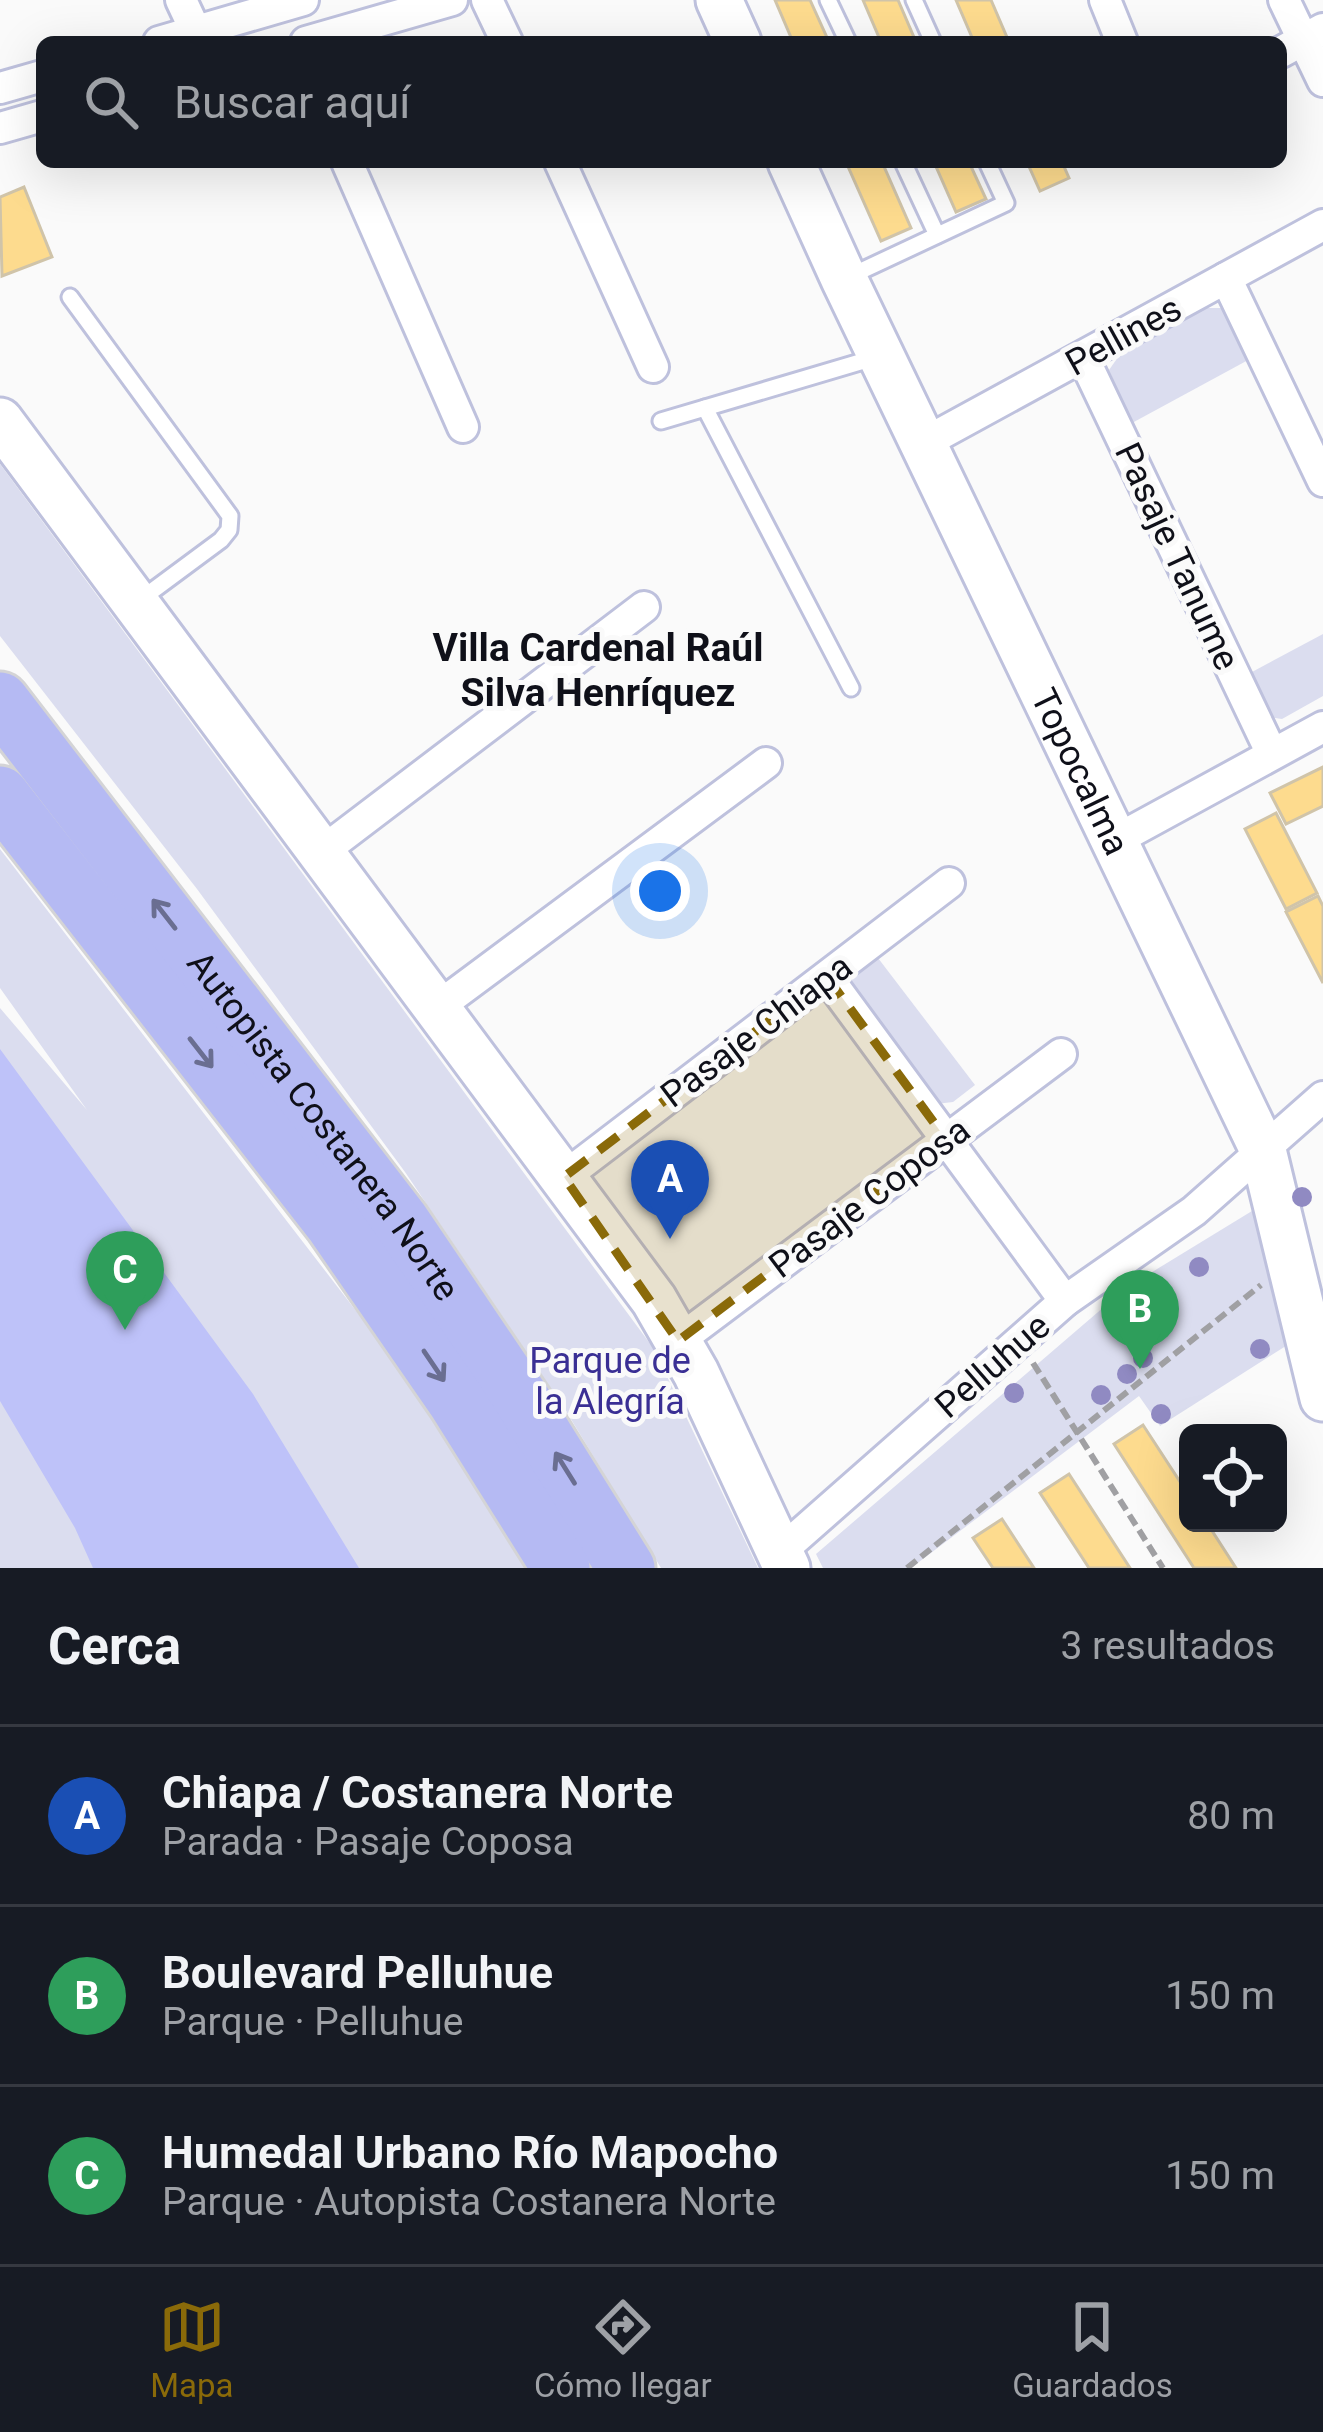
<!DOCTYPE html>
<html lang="es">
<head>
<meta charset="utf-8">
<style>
	:root { --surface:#171b24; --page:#20242c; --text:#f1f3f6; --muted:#9ea1a6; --line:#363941; --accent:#8a6a09 }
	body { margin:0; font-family:Roboto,sans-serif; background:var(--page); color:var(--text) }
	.controls { position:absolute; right:36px; bottom:36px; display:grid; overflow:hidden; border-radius:18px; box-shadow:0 12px 48px #0002 }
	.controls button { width:108px; height:108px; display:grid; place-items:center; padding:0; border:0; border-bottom:3px solid var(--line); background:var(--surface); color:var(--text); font:60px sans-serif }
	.you { position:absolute; left:660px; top:891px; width:42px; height:42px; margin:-30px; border:9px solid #fff; border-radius:50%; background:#1a73e8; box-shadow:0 0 0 18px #1a73e833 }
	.badge { display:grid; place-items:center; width:78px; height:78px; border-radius:50%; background:var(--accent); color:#fff; font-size:39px; font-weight:700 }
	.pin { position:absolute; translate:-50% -99px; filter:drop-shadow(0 3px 6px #0008) }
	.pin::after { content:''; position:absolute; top:63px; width:42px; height:36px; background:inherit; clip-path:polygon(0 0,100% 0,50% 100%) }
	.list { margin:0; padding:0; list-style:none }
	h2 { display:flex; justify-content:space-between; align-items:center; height:156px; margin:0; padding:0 48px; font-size:51px }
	h2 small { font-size:39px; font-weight:400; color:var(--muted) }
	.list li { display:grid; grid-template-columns:78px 1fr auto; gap:36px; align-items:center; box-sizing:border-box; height:180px; padding:0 48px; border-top:3px solid var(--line) }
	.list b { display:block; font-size:45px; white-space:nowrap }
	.list p { margin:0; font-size:39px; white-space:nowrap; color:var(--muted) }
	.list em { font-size:39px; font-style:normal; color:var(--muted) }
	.icon { flex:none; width:66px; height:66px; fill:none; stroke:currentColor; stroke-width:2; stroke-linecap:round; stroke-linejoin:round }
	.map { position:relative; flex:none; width:1323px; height:1568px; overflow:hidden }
	.search { position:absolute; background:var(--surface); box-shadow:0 12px 48px #0002; left:36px; right:36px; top:36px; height:132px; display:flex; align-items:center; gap:30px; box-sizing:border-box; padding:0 42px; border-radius:18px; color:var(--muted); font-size:45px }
	.sheet { height:696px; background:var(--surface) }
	nav { display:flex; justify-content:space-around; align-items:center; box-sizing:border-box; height:168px; border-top:3px solid var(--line); background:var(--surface); font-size:33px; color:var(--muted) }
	nav a { display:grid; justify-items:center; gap:6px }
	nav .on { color:var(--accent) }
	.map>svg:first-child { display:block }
	.green { fill:#dbddef }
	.water { fill:#bec2f9 }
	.building { fill:#fddb8e; stroke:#d0c4a9; stroke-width:3 }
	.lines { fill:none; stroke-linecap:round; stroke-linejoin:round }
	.lane-casing { stroke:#bec1dd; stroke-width:21 }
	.street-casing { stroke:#bec1dd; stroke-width:36 }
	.secondary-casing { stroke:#bec1dd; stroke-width:51 }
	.highway-casing { stroke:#d4d4d6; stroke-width:63 }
	.path { stroke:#a0a0a3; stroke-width:6; stroke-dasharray:12 6; stroke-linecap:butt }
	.lane { stroke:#fff; stroke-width:15 }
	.street { stroke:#fff; stroke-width:30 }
	.secondary { stroke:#fff; stroke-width:45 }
	.highway { stroke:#b5baf3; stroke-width:57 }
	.tree { fill:#908ac2 }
	.oneway { stroke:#6a6e91 }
	.marked { fill:#8a6a09; fill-opacity:0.2; stroke:#8a6a09; stroke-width:9; stroke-dasharray:24 15; stroke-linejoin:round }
	.labels { text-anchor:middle; stroke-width:10; stroke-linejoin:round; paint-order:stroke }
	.street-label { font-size:36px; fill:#0f1019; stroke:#fafafa }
	.park-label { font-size:36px; fill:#3a2f94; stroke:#fafafa }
	.neighbourhood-label { font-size:39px; font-weight:bold; fill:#0f1019; stroke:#fafafa }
</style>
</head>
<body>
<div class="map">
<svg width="1323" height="1568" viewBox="0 0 1323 1568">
	<rect width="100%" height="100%" fill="#fafafa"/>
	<g class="green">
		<path d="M1205 308H1222L1250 359 1132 423 1109 370 1121 353Z"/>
		<path d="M0 464 654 1349 758 1568H661L566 1411 405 1172 197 889 0 636Z"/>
		<path d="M1323 634V696L1282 719 1268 717 1252 672Z"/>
		<path d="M0 849 397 1364 528 1568H0V1008L87 1110 0 988Z"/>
		<path d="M878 958 975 1085 953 1102 936 1104 852 996 851 979Z"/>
		<path d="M1252 1211 1289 1344 1160 1426 1139 1396 911 1568H823L816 1554 1126 1288Z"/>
	</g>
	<path class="water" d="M0 1049 253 1394 359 1568H93L75 1528 0 1401Z"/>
	<g class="building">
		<path d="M775 0H810L829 42H793Z"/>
		<path d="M863 0H898L916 42H881Z"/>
		<path d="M956 0H991L1009 42H974Z"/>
		<path d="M846 162H882L911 228 881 241Z"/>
		<path d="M934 162H969L986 199 956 212Z"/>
		<path d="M1027 162H1062L1069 178 1040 191Z"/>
		<path d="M24 187 52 257 2 276 0 197Z"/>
		<path d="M1323 767V806L1286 824 1270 793Z"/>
		<path d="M1276 813 1317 893 1286 909 1245 829Z"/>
		<path d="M1318 896 1323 906V983L1286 912Z"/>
		<path d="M1143 1425 1188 1494V1523H1207L1236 1568H1194L1114 1444Z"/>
		<path d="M1069 1474 1130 1568H1089L1040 1493Z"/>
		<path d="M1002 1519 1034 1568H993L973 1538Z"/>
	</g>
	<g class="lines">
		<g class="lane-casing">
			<g id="lane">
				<path d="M828 0 848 42"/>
				<path d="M914 0 933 42"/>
				<path d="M903 162 937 235"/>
				<path d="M846 278 1006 203 987 162"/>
				<path d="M70 297 230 516 229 530 221 540 140 600"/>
				<path d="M705 408 851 688"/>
				<path d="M661 421 877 357"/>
			</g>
		</g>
		<g class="street-casing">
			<g id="street">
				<path d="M181 0 196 32"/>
				<path d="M487 0 507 42"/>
				<path d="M1105 0 1122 42"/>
				<path d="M1284 0 1323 81"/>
				<path d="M159 42 303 0"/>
				<path d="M306 42 452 0"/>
				<path d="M1281 52 1323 29"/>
				<path d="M0 88 42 76"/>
				<path d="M0 128 42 116"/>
				<path d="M347 162 463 427"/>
				<path d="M560 162 653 367"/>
				<path d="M1226 278 1323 481"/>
				<path d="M1083 357 1272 754"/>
				<path d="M922 444 1323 225"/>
				<path d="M1114 841 1323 727"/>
				<path d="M319 854 644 607"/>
				<path d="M827 977 1065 1301"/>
				<path d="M435 1009 766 763"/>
				<path d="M564 1177 949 883"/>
				<path d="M678 1341 1061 1054"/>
				<path d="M780 1552 1065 1301 1194 1211 1323 1097"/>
			</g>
		</g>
		<g class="secondary-casing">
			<g id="secondary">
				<path d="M719 0 738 42"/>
				<path id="s1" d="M791 162 844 279 1263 1150 1323 1398"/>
				<path d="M0 421 654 1300 696 1373 787 1568"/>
			</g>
		</g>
		<g class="highway-casing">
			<g id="highway">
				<path id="s2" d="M0 701 401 1222 524 1404 626 1568"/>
				<path d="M0 795 334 1224 457 1402 561 1568"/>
			</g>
		</g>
		<g class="path">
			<path d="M1033 1363 1163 1568"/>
			<path d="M907 1568 1261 1285"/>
		</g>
		<use href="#lane" class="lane"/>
		<use href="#street" class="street"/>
		<use href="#secondary" class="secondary"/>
		<use href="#highway" class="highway"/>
	</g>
	<g class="tree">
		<circle cx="1302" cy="1197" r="10"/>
		<circle cx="1199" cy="1267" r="10"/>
		<circle cx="1138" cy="1316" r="10"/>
		<circle cx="1260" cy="1349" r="10"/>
		<circle cx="1143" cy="1358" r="10"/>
		<circle cx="1127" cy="1374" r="10"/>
		<circle cx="1014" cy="1393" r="10"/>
		<circle cx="1101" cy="1395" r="10"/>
		<circle cx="1161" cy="1414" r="10"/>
	</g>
	<defs><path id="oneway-shaft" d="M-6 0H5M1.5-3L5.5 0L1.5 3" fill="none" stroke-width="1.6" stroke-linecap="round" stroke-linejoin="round" transform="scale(3)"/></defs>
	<g class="oneway">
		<use href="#oneway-shaft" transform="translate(164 914) rotate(-128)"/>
		<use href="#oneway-shaft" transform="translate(201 1053) rotate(52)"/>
		<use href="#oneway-shaft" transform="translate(434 1366) rotate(56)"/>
		<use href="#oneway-shaft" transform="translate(565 1468) rotate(-122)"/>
	</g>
	<path class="marked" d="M827 977 946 1139 678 1341 564 1177Z"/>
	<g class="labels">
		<g class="street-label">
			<text transform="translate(1123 335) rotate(-29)" y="13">Pellines</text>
			<text transform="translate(1178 556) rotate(65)" y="13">Pasaje Tanume</text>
			<text dy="13" stroke="none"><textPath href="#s1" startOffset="675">Topocalma</textPath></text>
			<text transform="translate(756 1030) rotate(-37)" y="13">Pasaje Chiapa</text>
			<text dy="13" stroke="none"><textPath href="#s2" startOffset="534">Autopista Costanera Norte</textPath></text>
			<text transform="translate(869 1197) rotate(-37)" y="13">Pasaje Coposa</text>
			<text transform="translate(992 1365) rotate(-41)" y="13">Pelluhue</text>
		</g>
		<g class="park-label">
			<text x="610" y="1373">Parque de<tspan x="610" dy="41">la Alegría</tspan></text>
		</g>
		<g class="neighbourhood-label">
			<text x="598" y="661">Villa Cardenal Raúl<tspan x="598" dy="45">Silva Henríquez</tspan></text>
		</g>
	</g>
</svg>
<div class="controls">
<button><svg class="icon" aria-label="locate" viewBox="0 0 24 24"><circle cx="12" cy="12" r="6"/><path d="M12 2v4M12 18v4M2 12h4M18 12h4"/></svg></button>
</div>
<div class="you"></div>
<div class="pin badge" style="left:670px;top:1239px;background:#1a4fb4">A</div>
<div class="pin badge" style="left:1140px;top:1369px;background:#2e9e5b">B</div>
<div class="pin badge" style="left:125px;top:1330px;background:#2e9e5b">C</div>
<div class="search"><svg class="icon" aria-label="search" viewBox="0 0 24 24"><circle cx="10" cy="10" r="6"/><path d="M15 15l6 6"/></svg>Buscar aquí</div>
</div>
<section class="sheet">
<h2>Cerca<small>3 resultados</small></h2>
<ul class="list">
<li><span class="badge" style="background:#1a4fb4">A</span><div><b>Chiapa / Costanera Norte</b><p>Parada · Pasaje Coposa</p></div><em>80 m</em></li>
<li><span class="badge" style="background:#2e9e5b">B</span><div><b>Boulevard Pelluhue</b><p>Parque · Pelluhue</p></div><em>150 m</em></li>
<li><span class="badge" style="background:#2e9e5b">C</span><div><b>Humedal Urbano Río Mapocho</b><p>Parque · Autopista Costanera Norte</p></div><em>150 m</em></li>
</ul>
</section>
<nav>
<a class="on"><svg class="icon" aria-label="map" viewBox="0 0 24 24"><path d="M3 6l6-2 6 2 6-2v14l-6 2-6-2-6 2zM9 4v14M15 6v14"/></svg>Mapa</a>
<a><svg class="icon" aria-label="directions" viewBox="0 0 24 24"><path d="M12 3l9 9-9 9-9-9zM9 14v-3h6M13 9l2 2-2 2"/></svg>Cómo llegar</a>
<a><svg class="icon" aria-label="saved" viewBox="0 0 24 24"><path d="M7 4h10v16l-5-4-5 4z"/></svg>Guardados</a>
</nav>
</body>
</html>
